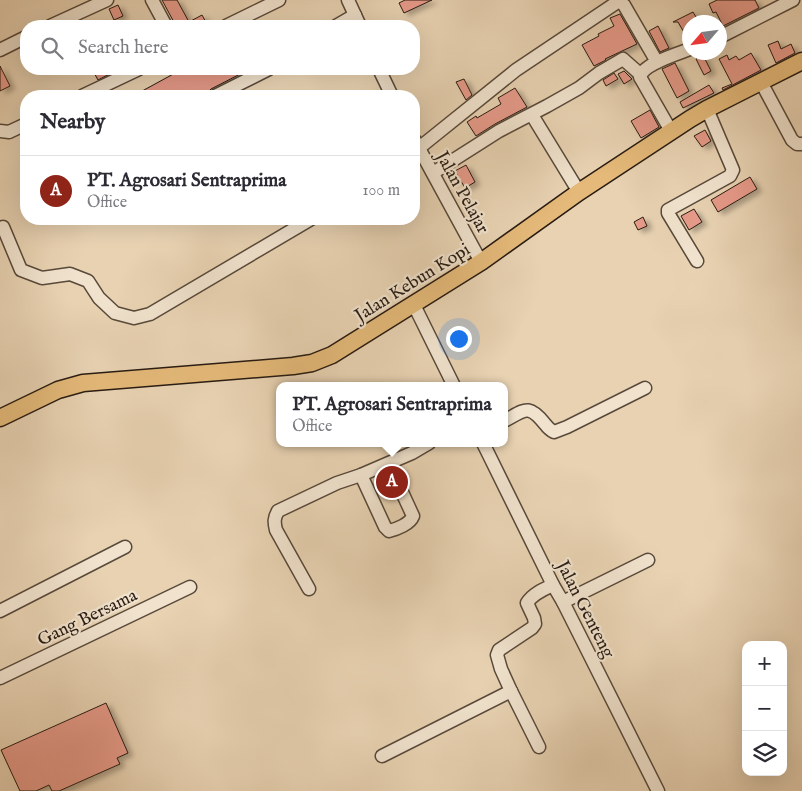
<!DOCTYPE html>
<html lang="en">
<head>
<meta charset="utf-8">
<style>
	:root { --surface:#fff; --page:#f7f7f7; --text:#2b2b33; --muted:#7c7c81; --line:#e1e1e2; --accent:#8f2418 }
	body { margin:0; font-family:"IM FELL English",serif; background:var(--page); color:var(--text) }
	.controls { position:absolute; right:15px; bottom:15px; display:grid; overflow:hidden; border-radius:10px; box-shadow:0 5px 20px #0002 }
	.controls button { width:45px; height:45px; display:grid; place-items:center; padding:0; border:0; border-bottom:1px solid var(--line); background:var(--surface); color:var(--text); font:25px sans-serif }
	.compass { position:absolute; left:682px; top:15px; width:45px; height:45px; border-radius:50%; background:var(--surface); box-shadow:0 5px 20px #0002; rotate:242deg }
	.you { position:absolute; left:458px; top:338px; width:18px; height:18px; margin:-12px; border:4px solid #fff; border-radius:50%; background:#1a73e8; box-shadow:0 0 0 8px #1a73e833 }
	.badge { display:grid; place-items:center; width:32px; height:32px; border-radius:50%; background:var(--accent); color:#fff; font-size:16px; font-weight:700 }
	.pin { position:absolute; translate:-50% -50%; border:2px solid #fff; box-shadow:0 1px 5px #0006 }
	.popup { position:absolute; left:276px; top:382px; width:232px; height:65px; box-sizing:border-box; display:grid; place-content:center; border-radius:10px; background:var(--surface); filter:drop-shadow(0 1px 4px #0005); font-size:16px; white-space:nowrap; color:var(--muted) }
	.popup b { font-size:19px; color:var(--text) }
	.popup::after { content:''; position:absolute; left:50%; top:100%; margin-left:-10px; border:10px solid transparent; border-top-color:var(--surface) }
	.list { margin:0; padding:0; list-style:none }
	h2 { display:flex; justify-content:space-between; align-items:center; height:65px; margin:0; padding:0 20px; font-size:21px }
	h2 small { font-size:16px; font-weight:400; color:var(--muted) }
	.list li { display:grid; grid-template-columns:32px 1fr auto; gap:15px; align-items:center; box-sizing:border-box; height:70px; padding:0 20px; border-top:1px solid var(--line) }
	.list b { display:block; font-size:19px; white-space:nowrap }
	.list p { margin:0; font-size:16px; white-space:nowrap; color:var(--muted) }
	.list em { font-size:16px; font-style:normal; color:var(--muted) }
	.icon { flex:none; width:28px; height:28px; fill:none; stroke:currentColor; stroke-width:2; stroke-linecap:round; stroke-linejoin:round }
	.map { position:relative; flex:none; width:802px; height:791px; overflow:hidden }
	.search { position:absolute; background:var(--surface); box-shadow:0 5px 20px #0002; left:20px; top:20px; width:400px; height:55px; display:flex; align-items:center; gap:12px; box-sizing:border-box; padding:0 18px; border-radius:20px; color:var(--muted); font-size:19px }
	.panel { position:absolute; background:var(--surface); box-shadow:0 5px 20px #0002; left:20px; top:90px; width:400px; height:135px; border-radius:20px }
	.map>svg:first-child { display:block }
	.building { fill:#e69a89; stroke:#281b12; filter:url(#shadow) }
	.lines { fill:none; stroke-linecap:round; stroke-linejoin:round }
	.minor-casing { stroke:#58493a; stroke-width:15 }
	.major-casing { stroke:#281b12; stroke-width:19 }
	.minor { stroke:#f0e2cd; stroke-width:12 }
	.major { stroke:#e4b979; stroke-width:16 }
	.labels { text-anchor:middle; stroke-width:4.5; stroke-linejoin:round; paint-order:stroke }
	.street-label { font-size:18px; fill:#281b12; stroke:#f0e2cd }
</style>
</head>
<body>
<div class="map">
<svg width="802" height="791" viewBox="0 0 802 791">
	<defs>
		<filter id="shadow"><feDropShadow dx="5" dy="3" stdDeviation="2.5" flood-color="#0004"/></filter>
	</defs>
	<rect width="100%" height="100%" fill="#e8d2b2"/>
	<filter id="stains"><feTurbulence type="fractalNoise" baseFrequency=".004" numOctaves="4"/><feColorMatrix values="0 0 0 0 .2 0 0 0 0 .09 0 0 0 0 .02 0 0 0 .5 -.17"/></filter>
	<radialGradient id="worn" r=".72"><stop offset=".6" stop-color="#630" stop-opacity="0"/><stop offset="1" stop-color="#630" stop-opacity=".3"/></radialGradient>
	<g class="building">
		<path d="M162 0H177L189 22 202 15 208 26H176Z"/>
		<path d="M405 0H432L404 13 399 3Z"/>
		<path d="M717 0H755L759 8 723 26 716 12 713 13 709 4Z"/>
		<path d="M118 5 123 16 114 20 109 9Z"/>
		<path d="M693 12 699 22H690V41H689L678 22H673Z"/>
		<path d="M620 14 637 44 605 59 606 60 594 66 582 45 599 36 598 34 614 26 610 18Z"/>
		<path d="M658 26 669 48 660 52 649 31Z"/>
		<path d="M778 41 781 49 791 44 795 53 776 63 768 45Z"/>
		<path d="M751 53 761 70 723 90 722 88 732 84 719 59 727 55 729 60 736 56 739 60Z"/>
		<path d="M703 55 711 71 704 75 696 59Z"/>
		<path d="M675 63 689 91 677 98 662 69Z"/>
		<path d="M0 66 10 86 0 91Z"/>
		<path d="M92 69H119L98 80Z"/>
		<path d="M175 69H242L244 72 211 89 208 92 207 96H190L187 92 178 96H133L177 72Z"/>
		<path d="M624 71 632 79 624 84 618 74Z"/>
		<path d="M614 73 618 79 606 86 603 80Z"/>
		<path d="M464 79 472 95 466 100 456 82Z"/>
		<path d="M709 85 714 93 683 108 680 102Z"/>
		<path d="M515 88 527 107 495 124 476 136 467 122 476 116 477 118 501 104 498 98Z"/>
		<path d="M650 110 659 127 641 138 631 121Z"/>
		<path d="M705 130 711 141 702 147 694 136Z"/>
		<path d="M466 165 475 182 465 188 455 171Z"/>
		<path d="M750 177 757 189 718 212 711 200Z"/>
		<path d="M694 209 702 222 689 230 681 216Z"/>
		<path d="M643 217 647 226 638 230 634 222Z"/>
		<path d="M106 703 128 753 117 758 120 764 59 791H52L49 785 36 791H20L1 750Z"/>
	</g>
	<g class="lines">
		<g class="minor-casing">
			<g id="minor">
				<path d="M152 0 166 26"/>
				<path d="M348 0 360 26"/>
				<path d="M50 26 107 0"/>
				<path d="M226 26 279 0"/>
				<path d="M336 26 355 15"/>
				<path d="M720 37 793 0"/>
				<path d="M0 50 26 37"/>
				<path d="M379 69 392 96"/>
				<path d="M761 82 792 140 797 144H802"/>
				<path d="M82 96 139 69"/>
				<path d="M215 96 269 69"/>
				<path d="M532 115 579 192"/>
				<path d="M0 131 9 132 26 124"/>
				<path d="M671 131 640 77C643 64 677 54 690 49"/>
				<path d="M414 139 481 262"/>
				<path d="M419 148 516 70 616 3 620 2 624 5 657 62"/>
				<path d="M433 173 499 131 547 106 579 88 599 73 623 59 640 74"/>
				<path d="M3 227 21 270 42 278 70 274 88 281 99 298 115 313 134 318 150 314 311 219"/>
				<path d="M697 261 668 213V210L730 176 733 170 707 109"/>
				<path d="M414 305 454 386"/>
				<path d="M504 421C525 410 528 403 545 424 548 428 550 430 554 432L567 427 645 388"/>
				<path d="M483 443 553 585 563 602 658 791"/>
				<path d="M361 475 385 527 389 531C397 529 410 524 413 516L389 464"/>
				<path d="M309 589 276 530C274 522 274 518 278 511L337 483 361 475 412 453 429 443"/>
				<path d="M563 602 648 560"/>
				<path d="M0 611 125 547"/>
				<path d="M0 678 190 587"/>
				<path d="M511 691 539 747"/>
				<path d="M382 756 511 691 501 669 497 655 499 650 532 628 535 624 534 618 527 603C532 594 544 589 553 585"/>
			</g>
		</g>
		<g class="major-casing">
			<path id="major" d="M0 418 58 390 83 383 293 366 312 363 332 355 481 262 579 192 690 119 707 109 802 61"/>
		</g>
		<use href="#minor" class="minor"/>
		<use href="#major" class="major"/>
	</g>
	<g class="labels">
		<g class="street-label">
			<text transform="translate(463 192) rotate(61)" y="6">Jalan Pelajar</text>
			<text transform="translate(412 282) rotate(-32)" y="6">Jalan Kebun Kopi</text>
			<text transform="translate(586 609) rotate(63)" y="6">Jalan Genteng</text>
			<text transform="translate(87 617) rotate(-26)" y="6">Gang Bersama</text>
		</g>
	</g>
	<rect width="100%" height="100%" filter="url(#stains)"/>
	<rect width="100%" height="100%" fill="url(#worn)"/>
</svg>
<div class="controls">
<button>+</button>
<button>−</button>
<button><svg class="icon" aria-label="layers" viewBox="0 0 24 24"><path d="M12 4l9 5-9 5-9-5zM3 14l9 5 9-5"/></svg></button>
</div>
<svg class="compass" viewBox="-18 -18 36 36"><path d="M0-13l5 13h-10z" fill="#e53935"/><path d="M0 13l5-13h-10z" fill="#7c7c81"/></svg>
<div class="you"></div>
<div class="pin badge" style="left:392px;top:482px">A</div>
<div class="popup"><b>PT. Agrosari Sentraprima</b>Office</div>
<div class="search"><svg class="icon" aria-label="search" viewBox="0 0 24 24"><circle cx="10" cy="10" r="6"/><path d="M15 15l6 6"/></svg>Search here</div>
<section class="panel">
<h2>Nearby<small></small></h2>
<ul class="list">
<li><span class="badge">A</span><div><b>PT. Agrosari Sentraprima</b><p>Office</p></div><em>100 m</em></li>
</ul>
</section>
</div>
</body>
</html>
